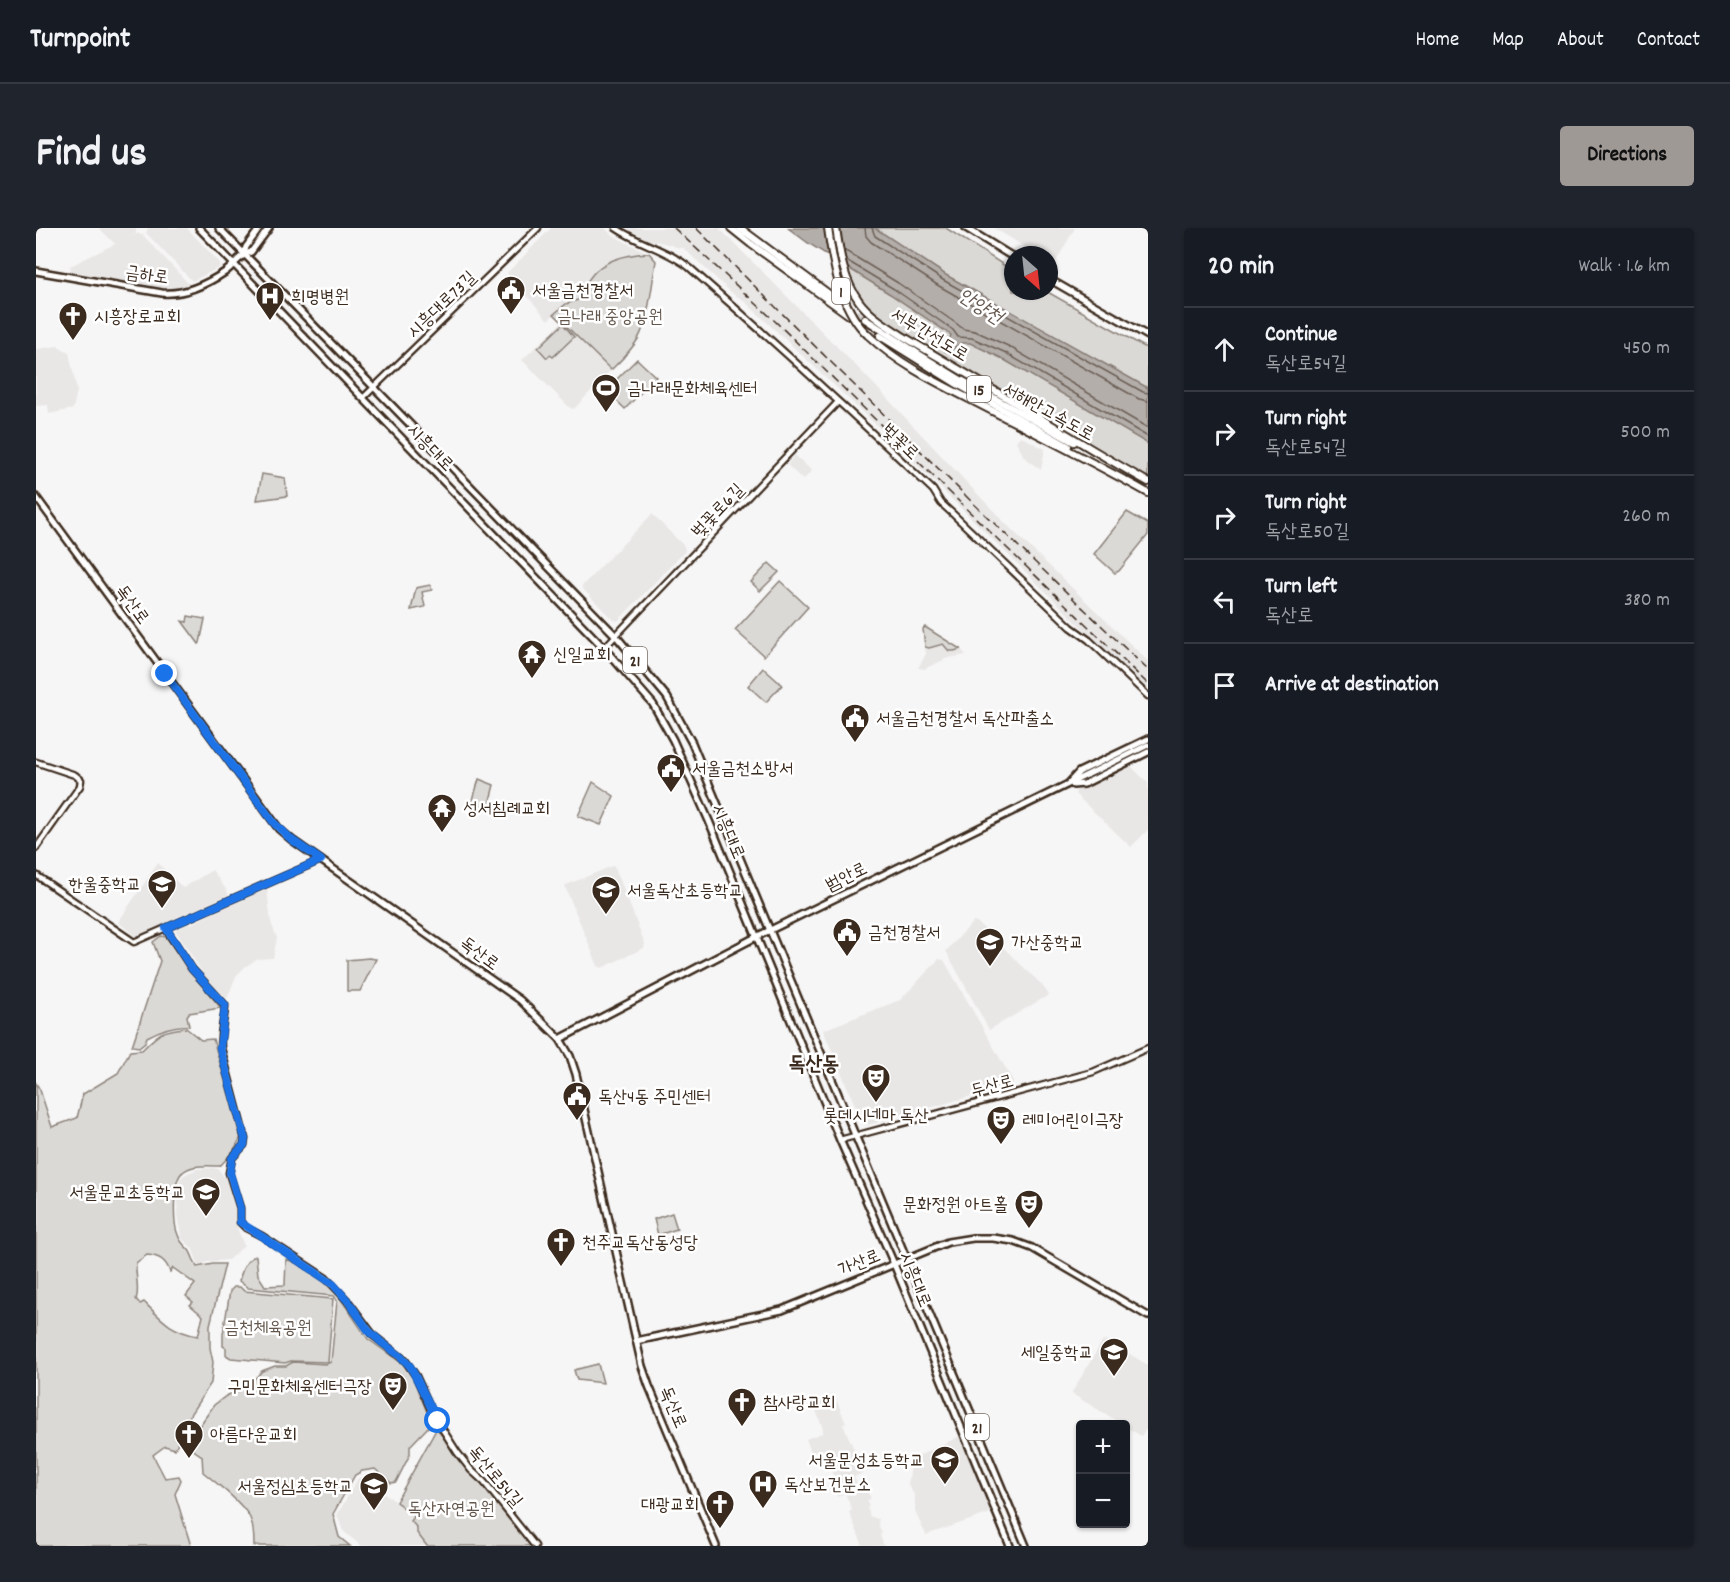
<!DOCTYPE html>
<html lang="en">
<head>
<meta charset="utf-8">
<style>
	:root { --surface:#171b24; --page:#20242c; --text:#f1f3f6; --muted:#9ea1a6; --line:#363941; --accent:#9f9995 }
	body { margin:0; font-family:Dekko,"Poor Story",sans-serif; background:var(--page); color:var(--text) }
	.controls { position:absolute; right:18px; bottom:18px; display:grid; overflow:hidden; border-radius:6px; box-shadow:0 2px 4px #0004 }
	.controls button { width:54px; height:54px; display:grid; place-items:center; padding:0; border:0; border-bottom:2px solid var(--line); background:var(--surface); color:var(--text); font:30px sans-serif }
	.compass { position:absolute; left:968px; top:18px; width:54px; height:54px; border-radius:50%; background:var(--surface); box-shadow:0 2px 4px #0004; rotate:153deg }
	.stop { position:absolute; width:18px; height:18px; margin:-14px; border:4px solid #1a73e8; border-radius:50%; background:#fff }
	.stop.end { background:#1a73e8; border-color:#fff; box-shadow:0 2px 6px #0008 }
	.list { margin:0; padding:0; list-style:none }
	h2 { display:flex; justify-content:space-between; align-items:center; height:78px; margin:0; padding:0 24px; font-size:26px }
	h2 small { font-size:20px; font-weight:400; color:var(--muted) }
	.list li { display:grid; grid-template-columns:39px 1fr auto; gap:18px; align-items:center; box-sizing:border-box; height:84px; padding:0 24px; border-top:2px solid var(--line) }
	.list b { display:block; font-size:22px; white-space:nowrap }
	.list p { margin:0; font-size:20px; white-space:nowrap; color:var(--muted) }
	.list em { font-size:20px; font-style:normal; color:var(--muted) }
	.icon { flex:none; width:33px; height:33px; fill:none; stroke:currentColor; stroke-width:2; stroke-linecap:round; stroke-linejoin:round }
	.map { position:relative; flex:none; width:1112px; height:1318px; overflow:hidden; border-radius:6px }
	header { display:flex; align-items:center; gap:36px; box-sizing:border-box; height:84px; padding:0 30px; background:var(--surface); border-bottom:2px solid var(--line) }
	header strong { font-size:28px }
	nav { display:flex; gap:33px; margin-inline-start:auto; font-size:21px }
	.intro { display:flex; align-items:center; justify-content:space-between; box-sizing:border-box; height:144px; padding:0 36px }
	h1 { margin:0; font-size:42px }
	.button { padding:15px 27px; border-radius:6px; background:var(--accent); color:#111; font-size:21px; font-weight:700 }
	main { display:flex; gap:36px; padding:0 36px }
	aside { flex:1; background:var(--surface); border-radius:6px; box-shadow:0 2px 4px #0004 }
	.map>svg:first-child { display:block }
	.built { fill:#e9e7e6 }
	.green { fill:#dbd9d6; stroke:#8b827a; stroke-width:1.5; fill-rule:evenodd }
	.water { fill:#b4aeaa; stroke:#847972; stroke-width:1.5 }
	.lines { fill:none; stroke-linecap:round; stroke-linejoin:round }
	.shore { stroke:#6b5f56; stroke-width:1.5 }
	.highway-tunnel { stroke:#d1cdcb; stroke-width:6; stroke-dasharray:6 3; stroke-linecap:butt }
	.minor-casing { stroke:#3b2a1e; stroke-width:9 }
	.major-casing { stroke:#3b2a1e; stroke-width:10 }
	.highway-casing { stroke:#3b2a1e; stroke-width:10 }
	.minor { stroke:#fff; stroke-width:4.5 }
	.major { stroke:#fff; stroke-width:5 }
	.highway { stroke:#fff; stroke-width:6 }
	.rail { stroke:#3b2a1e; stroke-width:1.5; stroke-dasharray:9 4.5; stroke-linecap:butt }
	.highway-bridge-casing { stroke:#3b2a1e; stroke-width:10; stroke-linecap:butt }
	.highway-bridge { stroke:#fff; stroke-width:6 }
	.route { stroke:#1a73e8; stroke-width:8 }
	.labels { text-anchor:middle; stroke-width:5; stroke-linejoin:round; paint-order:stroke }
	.shield { fill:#fff; stroke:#766a62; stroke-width:1.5 }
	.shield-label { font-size:16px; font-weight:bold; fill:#3b2a1e }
	.street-label { font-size:18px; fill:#3b2a1e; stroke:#fff }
	.poi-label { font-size:18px; fill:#3b2a1e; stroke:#fff; text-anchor:start }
	.park-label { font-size:18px; fill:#63564c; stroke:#fff }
	.water-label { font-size:20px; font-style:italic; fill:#65584f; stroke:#fff }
	.quarter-label { font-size:21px; font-weight:bold; fill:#3b2a1e; stroke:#fff }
</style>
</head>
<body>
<header>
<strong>Turnpoint</strong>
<nav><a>Home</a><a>Map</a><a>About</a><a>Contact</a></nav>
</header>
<div class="intro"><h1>Find us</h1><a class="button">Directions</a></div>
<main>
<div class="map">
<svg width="1112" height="1318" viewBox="0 0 1112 1318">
	<rect width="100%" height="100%" fill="#f7f6f6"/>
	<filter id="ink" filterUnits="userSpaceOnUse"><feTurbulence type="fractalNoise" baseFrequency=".0167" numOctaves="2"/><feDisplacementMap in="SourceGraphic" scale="12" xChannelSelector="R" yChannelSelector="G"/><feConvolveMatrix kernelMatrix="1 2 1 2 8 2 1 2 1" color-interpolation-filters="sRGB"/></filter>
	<g filter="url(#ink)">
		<g class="built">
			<path d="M63 0H99L100 2V6L90 11 103 5 104 7H107L153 56 133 61 33 44 35 41 34 38 79 16Z"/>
			<path d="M112 0H151L184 35 183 40 156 53 110 5Z"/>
			<path d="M515 0H569L575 6 589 14 613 25 599 26 564 39 542 72 530 76 512 92 471 45Z"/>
			<path d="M591 0H683L830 148 971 297 1112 433V465L855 211 706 71 698 67 647 20H643L628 15 613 12Z"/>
			<path d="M958 0H1039L1018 37 1013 34V27H1002Z"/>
			<path d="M526 94 575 142 538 181 534 180 486 132Z"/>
			<path d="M22 118 33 124 41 163 37 181 13 186 12 177 0 178V121Z"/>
			<path d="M984 208 1009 221 1005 242 988 229 980 213Z"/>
			<path d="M759 227 776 243 767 252 751 237Z"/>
			<path d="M616 286 648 318 649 323 582 393 577 392 545 359Z"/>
			<path d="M903 416 909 417 912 422 920 423 925 421 930 427 912 430 888 441 882 440 890 426 889 419 893 420Z"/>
			<path d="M1092 539H1096L1112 555V602L1095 619 1039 566 1040 563Z"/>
			<path d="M122 635 147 660 176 642 192 664V667L100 708 82 694Z"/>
			<path d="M576 638 579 639 609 716 608 720 566 740 562 738 529 659 530 657Z"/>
			<path d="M231 661 235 694 241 710 237 730 221 731 209 739 200 748 191 771 171 752 139 702 152 696H155L194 676Z"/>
			<path d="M937 694H941L1006 757 1013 767 953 802 910 723Z"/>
			<path d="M903 731 908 732 977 853V857L959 862 954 860 947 862 940 867 832 897 827 896 787 802 864 772Z"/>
			<path d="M177 940 182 941 193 955 196 963 201 981 199 993 208 1018 192 1032 171 1034 163 1038 156 1020 146 1011 141 988 142 966 144 951 148 947 161 941Z"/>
			<path d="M1070 1112 1112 1137V1199L1105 1208 1090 1199V1196H1086L1036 1166V1164L1066 1114Z"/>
			<path d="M798 1166 810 1195 807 1196 820 1226 818 1228 827 1245 818 1249 823 1259 827 1257 835 1270 831 1273 833 1279 831 1280 833 1284V1288L843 1291 842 1296 846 1305 844 1307 848 1318H827L813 1284 816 1282 809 1265 801 1269 802 1252H799L786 1221 775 1225 770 1211 786 1205 787 1201 777 1175Z"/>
			<path d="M922 1209H925L955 1283 952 1286 890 1307 879 1284V1268L872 1257 876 1231Z"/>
			<path d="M322 1250H329L376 1286 378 1289 375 1293 381 1300V1305L391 1318H325L307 1303 301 1287Z"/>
		</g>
		<g class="green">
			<path d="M803 0H910L977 43V63H1010L1112 121V250C1044 212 978 172 912 132 889 118 841 94 826 73 810 52 808 25 803 0Z"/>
			<path d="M613 25 620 33C616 55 613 92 602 111 595 123 585 132 575 142L518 86 530 76 542 72C546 64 550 54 556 47 569 31 594 26 613 25Z"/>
			<path d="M527 96 538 109 517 129 514 127 511 130 502 120Z"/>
			<path d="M601 131 620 149 589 181 570 162Z"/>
			<path d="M226 246 249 250 251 268 221 272Z"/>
			<path d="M1091 284 1112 296V307L1083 343 1079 345 1058 326Z"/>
			<path d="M733 335 743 344 724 363 715 354Z"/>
			<path d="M744 353 772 379 728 428 699 402Z"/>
			<path d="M394 357 396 362 386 364 389 379 375 382 380 360Z"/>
			<path d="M152 388 169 391 164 415 163 416 146 393 151 394Z"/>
			<path d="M889 399 924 421H925L918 423H913L907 416 893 420 889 419 887 401Z"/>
			<path d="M727 440 746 457 730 474 712 458Z"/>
			<path d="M443 551 458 557 452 580 436 575Z"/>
			<path d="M557 554 578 568 565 597 542 588Z"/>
			<path d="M125 708 130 709 157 747 185 780 153 785 151 788 153 798C138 796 124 802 111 809L109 814 103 819 96 818 124 733 117 714Z"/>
			<path d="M333 730 340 731 324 763H311V732Z"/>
			<path d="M150 800 165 812 177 811 205 909 196 925 184 938C172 938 157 936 147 944 136 951 137 996 142 1007 144 1014 148 1017 153 1022 156 1026 158 1034 161 1039L177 1036H189L174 1097V1120L177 1134 175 1155 155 1185 139 1221 129 1218 117 1227 129 1250 143 1248 145 1252 139 1266 155 1318H0V855L4 862 16 899 41 890 47 866 82 845 94 823 106 822C123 805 125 802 150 800ZM111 1027C123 1028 130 1032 134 1044L137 1040 159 1056 150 1068 157 1074 154 1077 167 1088 162 1108C135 1103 127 1093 108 1074L104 1076 100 1071C104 1062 99 1047 100 1035Z"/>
			<path d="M636 985 641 1001 622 1007 618 991Z"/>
			<path d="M220 1028 222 1047 229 1058 249 1057 250 1031 260 1035 298 1061 332 1111 368 1137 377 1150 393 1189 394 1197 374 1218V1226L360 1254 355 1255 339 1241 326 1243 319 1247 297 1286 303 1309 314 1318H218C218 1309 218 1299 214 1290 208 1276 179 1254 167 1244L166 1228 153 1219 162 1200 178 1177 190 1168 211 1159 226 1143 239 1138H250L257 1134 290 1136 295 1134 301 1073 298 1068 212 1060 203 1053C206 1043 209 1031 220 1028Z"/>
			<path d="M198 1059H204L208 1063 297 1071 292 1134 255 1133 249 1135 195 1130 190 1127V1120L187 1118V1106L194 1063Z"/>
			<path d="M562 1136 567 1155 541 1152 538 1142Z"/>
			<path d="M401 1200 432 1242 442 1252 496 1318H391L381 1305V1300L375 1293 378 1289 376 1286 360 1274Z"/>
		</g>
		<path class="water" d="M752 0H839L910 47 1112 160V216L965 130 934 115H926L912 124 909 123 915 107 854 66 772 15Z"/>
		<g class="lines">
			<g class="shore">
				<path d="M829 0 830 8 835 14 903 58 1103 171 1112 173"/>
				<path d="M836 0 839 8 907 52 1107 164 1112 165"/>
				<path d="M808 22 862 55 921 96 927 101 939 103 972 118 1112 200"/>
				<path d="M810 32 858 61 917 102 922 109 936 110 968 124 1112 209"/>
			</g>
			<g class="highway-tunnel">
				<path d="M812 80 829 91"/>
				<path d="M821 93 844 108"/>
			</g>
			<g class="minor-casing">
				<g id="minor">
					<path d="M580 0C603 16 632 22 654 40 736 112 817 186 897 262L905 275 917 286 1035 399 1053 412 1112 468"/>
					<path d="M327 170 502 0"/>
					<path d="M568 420 802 174"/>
					<path d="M0 534 39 547 45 552 44 558 0 620"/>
					<path d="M0 647 98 714 285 632"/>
					<path d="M130 701 156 741 189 777C189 791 183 805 185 820L209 911 208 917 196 930 193 945 204 980V994L210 1000 226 1008 290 1050 312 1073 338 1108 369 1132 380 1148 398 1188 421 1224 435 1242 448 1254 499 1318"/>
					<path d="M804 912 1057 844 1112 820"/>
				</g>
			</g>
			<g class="major-casing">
				<g id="major">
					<path d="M163 0 568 420 617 476 637 512 673 593 804 912 858 1036 974 1318"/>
					<path d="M183 0 580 408 631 469 656 515 990 1318"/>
					<path d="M930 0 977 29"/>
					<path d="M208 26 210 19 224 0"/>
					<path d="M0 43 126 65C148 67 171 56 189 44 199 37 203 27 215 24L233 0"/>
					<path d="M1013 51 1112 108"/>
					<path d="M0 269 243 601 256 612 484 772 524 811 534 828 540 846 606 1138 613 1158 680 1318"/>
					<path d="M1033 555 1043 544 1112 511"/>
					<path d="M1037 557 1048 556 1112 524"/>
					<path d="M524 811 720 709 1112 517"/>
					<path d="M600 1113 746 1082 912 1014 937 1010H957L977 1013 996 1020 1112 1088"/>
				</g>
			</g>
			<g class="highway-casing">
				<g id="highway">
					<path d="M695 0 715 16 813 87"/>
					<path d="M704 0 805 75"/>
					<path d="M792 0 794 14"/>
					<path d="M800 0C804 26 807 51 823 73 834 88 850 97 865 107 891 123 918 138 944 154 1000 187 1055 222 1112 254"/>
					<path d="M829 91 881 125 925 152 1038 214"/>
					<path d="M832 107C863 137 906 157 945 177 1001 206 1057 234 1112 265"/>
					<path d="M844 108 921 156 1032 218"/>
				</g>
			</g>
			<use href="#minor" class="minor"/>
			<use href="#major" class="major"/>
			<use href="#highway" class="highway"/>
			<g class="rail">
				<path d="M638 0 740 94 946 296 1112 456"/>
				<path d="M660 0 938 276 1112 442"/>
			</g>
			<g class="highway-bridge-casing">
				<path id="highway-bridge" d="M794 14C799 45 807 84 832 107"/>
			</g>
			<use href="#highway-bridge" class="highway-bridge"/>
		</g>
	</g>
	<g class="lines" filter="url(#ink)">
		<path class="route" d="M129 446 238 595 256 612 285 632 130 700 156 741 189 777 184 820 209 911 208 917 196 930 194 945 204 980V994L297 1056 312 1073 332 1102 345 1114 363 1127 374 1138 402 1193"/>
	</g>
	<defs>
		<g id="civic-pin" transform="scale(1.5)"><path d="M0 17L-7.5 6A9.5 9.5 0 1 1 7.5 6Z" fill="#3b2a1e" stroke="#fff"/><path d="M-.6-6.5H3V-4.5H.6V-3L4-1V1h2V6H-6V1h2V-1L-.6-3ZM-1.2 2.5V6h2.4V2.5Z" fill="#fff"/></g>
		<g id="hospital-pin" transform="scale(1.5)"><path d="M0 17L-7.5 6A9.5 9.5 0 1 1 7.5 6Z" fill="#3b2a1e" stroke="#fff"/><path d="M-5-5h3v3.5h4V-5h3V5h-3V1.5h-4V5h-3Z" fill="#fff"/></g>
		<g id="church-pin" transform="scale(1.5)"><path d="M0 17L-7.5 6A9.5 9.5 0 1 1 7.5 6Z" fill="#3b2a1e" stroke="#fff"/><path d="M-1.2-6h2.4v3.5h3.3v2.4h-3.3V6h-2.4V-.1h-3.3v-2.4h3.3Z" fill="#fff"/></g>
		<g id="stadium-pin" transform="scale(1.5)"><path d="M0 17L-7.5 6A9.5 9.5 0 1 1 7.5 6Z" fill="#3b2a1e" stroke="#fff"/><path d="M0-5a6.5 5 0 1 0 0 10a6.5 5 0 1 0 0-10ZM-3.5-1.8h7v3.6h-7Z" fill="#fff"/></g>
		<g id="temple-pin" transform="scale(1.5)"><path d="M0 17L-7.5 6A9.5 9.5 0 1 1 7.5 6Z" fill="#3b2a1e" stroke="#fff"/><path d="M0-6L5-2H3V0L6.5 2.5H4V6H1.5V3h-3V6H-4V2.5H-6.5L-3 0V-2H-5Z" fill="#fff"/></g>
		<g id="school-pin" transform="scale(1.5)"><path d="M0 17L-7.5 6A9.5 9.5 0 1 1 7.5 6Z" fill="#3b2a1e" stroke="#fff"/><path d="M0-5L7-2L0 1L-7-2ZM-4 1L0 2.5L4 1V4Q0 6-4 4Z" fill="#fff"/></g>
		<g id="theatre-pin" transform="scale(1.5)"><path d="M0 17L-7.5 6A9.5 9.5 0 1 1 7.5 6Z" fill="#3b2a1e" stroke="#fff"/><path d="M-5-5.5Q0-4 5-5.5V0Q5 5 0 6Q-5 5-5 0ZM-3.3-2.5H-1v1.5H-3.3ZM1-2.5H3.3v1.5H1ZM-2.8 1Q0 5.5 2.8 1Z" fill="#fff"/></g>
	</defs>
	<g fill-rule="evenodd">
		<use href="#civic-pin" x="475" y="62"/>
		<use href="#hospital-pin" x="234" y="68"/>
		<use href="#church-pin" x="37" y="88"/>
		<use href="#stadium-pin" x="570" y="160"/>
		<use href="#temple-pin" x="496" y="426"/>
		<use href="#civic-pin" x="819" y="490"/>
		<use href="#civic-pin" x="635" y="540"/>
		<use href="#temple-pin" x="406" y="580"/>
		<use href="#school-pin" x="126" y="656"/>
		<use href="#school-pin" x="570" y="662"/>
		<use href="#civic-pin" x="811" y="704"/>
		<use href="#school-pin" x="954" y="714"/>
		<use href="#theatre-pin" x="840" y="850"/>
		<use href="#civic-pin" x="541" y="868"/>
		<use href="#theatre-pin" x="965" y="892"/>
		<use href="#school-pin" x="170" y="964"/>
		<use href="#theatre-pin" x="993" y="976"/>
		<use href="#church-pin" x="525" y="1014"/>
		<use href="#school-pin" x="1078" y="1124"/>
		<use href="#theatre-pin" x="357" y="1158"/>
		<use href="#church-pin" x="706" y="1174"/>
		<use href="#church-pin" x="153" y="1206"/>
		<use href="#school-pin" x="909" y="1232"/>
		<use href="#hospital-pin" x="727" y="1256"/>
		<use href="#school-pin" x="338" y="1258"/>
		<use href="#church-pin" x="684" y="1276"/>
	</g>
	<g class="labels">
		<g class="shield">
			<rect x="796" y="50" width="18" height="26" rx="4.5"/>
			<rect x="931" y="148" width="24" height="26" rx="4.5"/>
			<rect x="587" y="419" width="24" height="26" rx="4.5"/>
			<rect x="929" y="1186" width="24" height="26" rx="4.5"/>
		</g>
		<g class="shield-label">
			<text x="805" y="69">1</text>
			<text x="943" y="167">15</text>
			<text x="599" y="438">21</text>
			<text x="941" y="1205">21</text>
		</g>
		<g class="street-label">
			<text transform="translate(111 46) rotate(8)" y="6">금하로</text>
			<text transform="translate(405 76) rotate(-44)" y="6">시흥대로73길</text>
			<text transform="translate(894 106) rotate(31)" y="6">서부간선도로</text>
			<text transform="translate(1013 183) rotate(29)" y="6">서해안고속도로</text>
			<text transform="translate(865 213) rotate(44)" y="6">벚꽃로</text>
			<text transform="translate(395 219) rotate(46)" y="6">시흥대로</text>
			<text transform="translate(681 282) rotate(-46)" y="6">벚꽃로6길</text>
			<text transform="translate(97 376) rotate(54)" y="6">독산로</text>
			<text transform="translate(693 603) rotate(67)" y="6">시흥대로</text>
			<text transform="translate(810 648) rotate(-26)" y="6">범안로</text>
			<text transform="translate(444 725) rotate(36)" y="6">독산로</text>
			<text transform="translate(956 857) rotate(-15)" y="6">두산로</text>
			<text transform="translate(823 1034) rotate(-22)" y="6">가산로</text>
			<text transform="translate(880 1051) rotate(68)" y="6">시흥대로</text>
			<text transform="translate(638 1179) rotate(67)" y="6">독산로</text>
			<text transform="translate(460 1248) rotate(50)" y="6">독산로54길</text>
		</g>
		<g class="poi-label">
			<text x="496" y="68">서울금천경찰서</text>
			<text x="255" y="74">희명병원</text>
			<text x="58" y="94">시흥장로교회</text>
			<text x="591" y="166">금나래문화체육센터</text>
			<text x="517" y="432">신일교회</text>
			<text x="840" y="496">서울금천경찰서 독산파출소</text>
			<text x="656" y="546">서울금천소방서</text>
			<text x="427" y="586">성서침례교회</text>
			<text x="105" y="662" text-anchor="end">한울중학교</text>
			<text x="591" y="668">서울독산초등학교</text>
			<text x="832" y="710">금천경찰서</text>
			<text x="975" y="720">가산중학교</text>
			<text x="562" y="874">독산4동 주민센터</text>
			<text x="840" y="893" text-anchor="middle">롯데시네마 독산</text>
			<text x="986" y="898">레미어린이극장</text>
			<text x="149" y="970" text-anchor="end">서울문교초등학교</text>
			<text x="972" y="982" text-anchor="end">문화정원 아트홀</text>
			<text x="546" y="1020">천주교독산동성당</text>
			<text x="1057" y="1130" text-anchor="end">세일중학교</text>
			<text x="336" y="1164" text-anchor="end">구민문화체육센터극장</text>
			<text x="727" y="1180">참사랑교회</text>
			<text x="174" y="1212">아름다운교회</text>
			<text x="888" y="1238" text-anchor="end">서울문성초등학교</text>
			<text x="748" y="1262">독산보건분소</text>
			<text x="317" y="1264" text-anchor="end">서울정심초등학교</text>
			<text x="663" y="1282" text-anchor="end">대광교회</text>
		</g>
		<g class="park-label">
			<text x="574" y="94">금나래 중앙공원</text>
			<text x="232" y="1105">금천체육공원</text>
			<text x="415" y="1286">독산자연공원</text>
		</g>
		<g class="water-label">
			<text transform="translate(945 77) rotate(33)" y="7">안양천</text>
		</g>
		<g class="quarter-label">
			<text x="778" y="842">독산동</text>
		</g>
	</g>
</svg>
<div class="controls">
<button>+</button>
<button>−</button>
</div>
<svg class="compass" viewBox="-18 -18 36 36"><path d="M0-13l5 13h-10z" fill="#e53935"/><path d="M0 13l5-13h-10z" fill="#9ea1a6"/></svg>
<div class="stop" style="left:402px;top:1193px"></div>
<div class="stop end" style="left:129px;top:446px"></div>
</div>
<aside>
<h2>20 min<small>Walk · 1.6 km</small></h2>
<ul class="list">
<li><svg class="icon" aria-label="ahead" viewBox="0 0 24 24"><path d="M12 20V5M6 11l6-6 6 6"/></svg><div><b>Continue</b><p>독산로54길</p></div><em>450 m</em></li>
<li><svg class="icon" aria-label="right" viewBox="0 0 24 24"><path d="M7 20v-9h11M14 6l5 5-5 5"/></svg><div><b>Turn right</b><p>독산로54길</p></div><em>500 m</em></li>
<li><svg class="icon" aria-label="right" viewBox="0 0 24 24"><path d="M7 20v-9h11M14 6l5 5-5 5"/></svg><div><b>Turn right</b><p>독산로50길</p></div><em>260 m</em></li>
<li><svg class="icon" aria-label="left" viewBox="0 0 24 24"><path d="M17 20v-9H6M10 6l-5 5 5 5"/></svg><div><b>Turn left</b><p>독산로</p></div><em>380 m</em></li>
<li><svg class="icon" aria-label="arrive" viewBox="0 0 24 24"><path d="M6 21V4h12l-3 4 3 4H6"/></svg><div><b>Arrive at destination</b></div></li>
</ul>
</aside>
</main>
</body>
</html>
